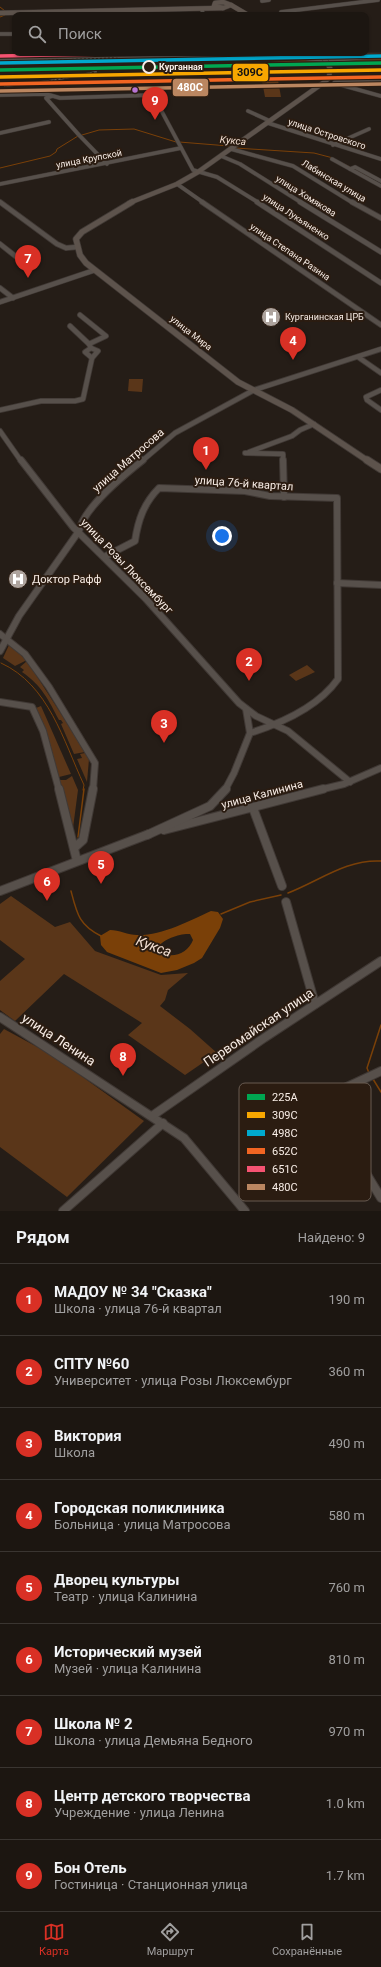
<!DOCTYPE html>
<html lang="ru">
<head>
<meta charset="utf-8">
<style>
	:root { --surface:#1c1611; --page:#29231f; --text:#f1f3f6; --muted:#a09f9f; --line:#3a3531; --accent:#d93025 }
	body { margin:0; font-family:Roboto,sans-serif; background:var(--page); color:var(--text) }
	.you { position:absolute; left:222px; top:536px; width:14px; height:14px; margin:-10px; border:3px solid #fff; border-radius:50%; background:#1a73e8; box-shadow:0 0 0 6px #1a73e833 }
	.badge { display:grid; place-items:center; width:26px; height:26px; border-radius:50%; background:var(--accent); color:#fff; font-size:13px; font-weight:700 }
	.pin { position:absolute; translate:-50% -33px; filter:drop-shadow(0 1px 2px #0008) }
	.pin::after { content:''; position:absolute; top:21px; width:14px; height:12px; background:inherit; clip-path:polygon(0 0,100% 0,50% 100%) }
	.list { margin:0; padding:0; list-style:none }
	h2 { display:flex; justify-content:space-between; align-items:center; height:52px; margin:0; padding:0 16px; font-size:17px }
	h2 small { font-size:13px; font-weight:400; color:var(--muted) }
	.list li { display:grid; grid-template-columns:26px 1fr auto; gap:12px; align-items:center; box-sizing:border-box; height:72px; padding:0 16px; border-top:1px solid var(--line) }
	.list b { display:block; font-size:15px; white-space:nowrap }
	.list p { margin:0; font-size:13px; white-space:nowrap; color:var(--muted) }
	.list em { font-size:13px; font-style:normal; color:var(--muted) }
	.icon { flex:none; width:22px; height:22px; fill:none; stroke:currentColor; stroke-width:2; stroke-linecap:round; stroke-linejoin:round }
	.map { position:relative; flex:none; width:381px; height:1211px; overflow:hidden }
	.search { position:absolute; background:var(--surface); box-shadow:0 1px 3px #0004; left:12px; right:12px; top:12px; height:44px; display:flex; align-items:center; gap:10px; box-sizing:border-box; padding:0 14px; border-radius:8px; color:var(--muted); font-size:15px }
	.sheet { height:700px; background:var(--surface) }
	nav { display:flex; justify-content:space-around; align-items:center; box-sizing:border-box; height:56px; border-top:1px solid var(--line); background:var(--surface); font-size:11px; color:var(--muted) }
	nav a { display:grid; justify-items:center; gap:2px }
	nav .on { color:var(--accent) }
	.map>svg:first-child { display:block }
	.green { fill:#5a3619 }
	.water { fill:#7a4008; fill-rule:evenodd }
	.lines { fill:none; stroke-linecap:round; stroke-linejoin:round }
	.stream-far1 { stroke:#7a4008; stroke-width:1 }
	.stream { stroke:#7a4008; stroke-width:1.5 }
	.minor-far3-casing { stroke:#403935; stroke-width:4.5 }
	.minor-far2-casing { stroke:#403935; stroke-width:6 }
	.minor-far1-casing { stroke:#403935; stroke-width:8 }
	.minor-casing { stroke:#403935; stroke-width:10 }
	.major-far2-casing { stroke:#403935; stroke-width:5.5 }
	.major-far1-casing { stroke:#403935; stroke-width:7 }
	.major-casing { stroke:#403935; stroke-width:9 }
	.minor-far3 { stroke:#57504b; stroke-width:3.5 }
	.minor-far2 { stroke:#57504b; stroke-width:4.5 }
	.minor-far1 { stroke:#57504b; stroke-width:6 }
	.minor { stroke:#57504b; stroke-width:8 }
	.major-far2 { stroke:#5d534c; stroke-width:4.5 }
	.major-far1 { stroke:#5d534c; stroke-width:5.5 }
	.major { stroke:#5d534c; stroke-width:7 }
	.rail-casing { stroke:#5c5652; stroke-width:2 }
	.rail { stroke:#2b1c11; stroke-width:1; stroke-dasharray:2; stroke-linecap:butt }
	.major-bridge-casing { stroke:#403935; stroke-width:5.5; stroke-linecap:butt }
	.major-bridge { stroke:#5d534c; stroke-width:4.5 }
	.rail-1-casing { stroke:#2b1c11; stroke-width:5.5 }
	.rail-2-casing { stroke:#2b1c11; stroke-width:5.5 }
	.rail-3-casing { stroke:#2b1c11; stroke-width:5.5 }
	.rail-4-casing { stroke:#2b1c11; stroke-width:5.5 }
	.rail-5-casing { stroke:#2b1c11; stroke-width:5.5 }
	.rail-6-casing { stroke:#2b1c11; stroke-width:5.5 }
	.rail-1 { stroke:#00a651; stroke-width:3.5 }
	.rail-2 { stroke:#f7a600; stroke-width:3.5 }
	.rail-3 { stroke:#00a9ce; stroke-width:3.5 }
	.rail-4 { stroke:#f26522; stroke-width:3.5 }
	.rail-5 { stroke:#f65372; stroke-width:3.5 }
	.rail-6 { stroke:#bb8660; stroke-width:3.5 }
	.stop-dot { fill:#2b1c11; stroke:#f8ede6; stroke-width:2 }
	.bus-dot { fill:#b673d3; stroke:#2b1c11; stroke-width:1.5 }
	.labels { text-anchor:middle; stroke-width:4; stroke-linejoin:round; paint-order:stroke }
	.far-stop-label { font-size:9px; font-weight:bold; fill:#f8ede6; stroke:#2b1c11; text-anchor:start }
	.far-street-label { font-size:9px; fill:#f8ede6; stroke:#2b1c11 }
	.far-poi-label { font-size:9px; fill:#f8ede6; stroke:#2b1c11; text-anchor:start }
	.far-water-label { font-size:10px; font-style:italic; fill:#f3e0d3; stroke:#2b1c11 }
	.street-label { font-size:11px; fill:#f8ede6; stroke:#2b1c11 }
	.poi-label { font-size:11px; fill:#f8ede6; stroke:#2b1c11; text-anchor:start }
	.near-street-label { font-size:13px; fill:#f8ede6; stroke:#2b1c11 }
	.near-water-label { font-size:14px; font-style:italic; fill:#f3e0d3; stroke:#2b1c11 }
	.key { fill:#2b1c11; stroke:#685b51; stroke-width:1 }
	.key-label { font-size:11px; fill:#f8ede6 }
	.line-badge { stroke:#2b1c11; stroke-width:1.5 }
	.badge-label { font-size:11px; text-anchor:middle; font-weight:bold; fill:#fff }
	.pale-badge-label { font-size:11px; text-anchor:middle; font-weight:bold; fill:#111 }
</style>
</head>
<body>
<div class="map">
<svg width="381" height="1211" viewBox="0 0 381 1211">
	<rect width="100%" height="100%" fill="#251d17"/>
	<g class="green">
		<path d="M381 57V61L268 62 305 60 323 62Z"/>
		<path d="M278 80 281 97H265L262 81Z"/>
		<path d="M129 379H143L142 392 128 391Z"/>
		<path d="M9 645 12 646 27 660 15 666 3 658Z"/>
		<path d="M27 661 81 745 85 752 74 754 61 724 63 723 61 720H59C48 699 42 686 22 672L24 670 20 667Z"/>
		<path d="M307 665 315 672 296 681 289 675Z"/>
		<path d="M41 706 71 774 59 777 36 708Z"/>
		<path d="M85 753 89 759 87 782 77 759 82 758 80 754Z"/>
		<path d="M72 776 78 790 73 828 59 780H66Z"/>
		<path d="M11 896 55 927 70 922 95 951 161 975 188 973 168 990 165 1000 160 1006 190 1029 217 1053 185 1075 128 1035 142 1023 64 974 15 1021 0 1010V981L25 959 0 940V904Z"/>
		<path d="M4 1029 52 1055 144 1121 67 1197 0 1147V1034Z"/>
	</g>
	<path class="water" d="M211 911 218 912 223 919 220 928 202 958 194 963 177 970 161 973 107 952 101 945 100 936 110 930C119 930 128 935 137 935 160 936 190 921 211 911ZM190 934 193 940C188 954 170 960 159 951L158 947C163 939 181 933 190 934Z"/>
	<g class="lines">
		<g class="stream-far1">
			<path d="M0 7 5 11"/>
			<path d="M0 17 5 15"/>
			<path d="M82 135 99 130 134 129 176 142"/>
			<path d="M179 142 229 146"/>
			<path d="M235 148 314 153 333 158"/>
			<path d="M342 163 350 167"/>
			<path d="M0 168 50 156 56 152 57 149 78 136"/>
			<path d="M355 169 370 177"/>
			<path d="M1 663C49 685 63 740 84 785L83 790"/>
		</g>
		<g class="stream">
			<path d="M78 837 84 789"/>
			<path d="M71 891C77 914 79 925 101 936"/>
			<path d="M288 893C319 881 347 859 381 861"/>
			<path d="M221 914 250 902 281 895"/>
			<path d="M369 1073 367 1068 381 1025"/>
			<path d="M373 1079 381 1092"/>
		</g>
		<g class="minor-far3-casing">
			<g id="minor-far3">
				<path d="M262 1 269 0"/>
				<path d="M202 9 203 15"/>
				<path d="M137 10V15"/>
				<path d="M281 12 378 0"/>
				<path d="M0 34H15"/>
				<path d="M354 53 360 55H381"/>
				<path d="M0 59 286 53"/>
				<path d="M335 82H381"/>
				<path d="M334 83 381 96"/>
				<path d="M0 95 46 94 60 98 153 95 193 170 217 177 259 203"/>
				<path d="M52 96 46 98 79 135"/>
				<path d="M248 111 270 121"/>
				<path d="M268 123 381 159"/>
				<path d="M0 133 49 122"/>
				<path d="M80 136 107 164"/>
				<path d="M333 145 369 129"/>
				<path d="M231 149 293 166 353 203"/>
				<path d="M221 156 240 164 302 203"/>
				<path d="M332 159 381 186"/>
				<path d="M350 169 355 167 381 181"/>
				<path d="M0 184 181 148"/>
				<path d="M177 184 204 203"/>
			</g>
		</g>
		<g class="minor-far2-casing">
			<g id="minor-far2">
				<path d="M0 202 57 244 66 248 77 247"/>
				<path d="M202 202 381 325"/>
				<path d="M257 202 381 283"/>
				<path d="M300 202 381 252"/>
				<path d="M352 202 381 218"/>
				<path d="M0 244 19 259"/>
				<path d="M0 288 13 298"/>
				<path d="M0 302 95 270"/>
				<path d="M70 326 89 344"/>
				<path d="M91 348 85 352 92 358"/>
				<path d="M358 357 381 373"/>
				<path d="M381 390 366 397 367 400 381 410"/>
				<path d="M0 410 41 401H75L83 399 92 358 98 351 91 348 89 344 106 336 80 315"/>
				<path d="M0 431 21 461"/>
				<path d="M249 452 292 436 300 430 314 424"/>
				<path d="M245 453 283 454V461"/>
				<path d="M142 461 175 433 254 390 381 349"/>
			</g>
		</g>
		<g class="minor-far1-casing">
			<g id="minor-far1">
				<path d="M21 460 73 527 146 599 239 703 256 716 288 731 350 782"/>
				<path d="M283 460 284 497"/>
				<path d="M104 557 135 541C138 520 144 503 159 488L245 491 270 496 337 498 338 679C318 707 282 723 250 733L234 773 225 790"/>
				<path d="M337 583 381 585"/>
				<path d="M0 634 25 654 49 687 95 763 93 790"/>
				<path d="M0 651 19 616 79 531C84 507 124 475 143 460"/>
				<path d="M0 702 32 707 43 731 59 790"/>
				<path d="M246 709 250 733"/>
				<path d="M319 790 344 784 381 768"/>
			</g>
		</g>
		<g class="minor-casing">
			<g id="minor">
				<path d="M59 789 77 861"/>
				<path d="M253 808 282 886"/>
				<path d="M164 830 323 789"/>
				<path d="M147 835 210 806 226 789"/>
				<path d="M74 848 83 840 93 789"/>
				<path d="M0 891 149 834"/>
				<path d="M286 902 315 1004"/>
				<path d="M0 1017 184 1138 245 1211"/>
				<path d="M381 1071 321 1099 381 1198"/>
				<path d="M152 1116 264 1038 381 961"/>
				<path d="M63 1211 163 1123"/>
			</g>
		</g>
		<g class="major-far2-casing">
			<g id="major-far2">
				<path d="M223 2 231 5 223 8 214 6 215 3Z"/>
				<path d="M231 5 248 15"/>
				<path d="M0 13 223 8"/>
				<path d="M303 53 307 58 330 60 376 56"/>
				<path d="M317 53 324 58V55L327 53 349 55"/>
				<path d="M129 203 177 184 198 172 323 83 329 78 330 68"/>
			</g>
		</g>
		<g class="major-far1-casing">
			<path id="major-far1" d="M132 202 82 232 76 239 80 255 86 263 238 382 292 410 368 461"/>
		</g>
		<g class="major-casing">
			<path id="major" d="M367 460 381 469"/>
		</g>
		<use href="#minor-far3" class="minor-far3"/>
		<use href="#minor-far2" class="minor-far2"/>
		<use href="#minor-far1" class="minor-far1"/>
		<use href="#minor" class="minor"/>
		<use href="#major-far2" class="major-far2"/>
		<use href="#major-far1" class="major-far1"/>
		<use href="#major" class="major"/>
		<g class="rail-casing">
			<g id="rail">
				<path d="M0 62 112 58 162 61"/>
				<path d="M0 69 381 62"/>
				<path d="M5 86 49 81 96 72"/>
			</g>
		</g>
		<use href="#rail" class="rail"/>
		<g class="major-bridge-casing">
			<path id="major-bridge" d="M324 58 330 68"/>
		</g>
		<use href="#major-bridge" class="major-bridge"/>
		<g class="rail-1-casing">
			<path id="rail-1" d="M0 70 381 63"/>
		</g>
		<g class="rail-2-casing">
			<path id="rail-2" d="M0 77 381 70"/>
		</g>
		<g class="rail-3-casing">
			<path id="rail-3" d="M0 63 381 56"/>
		</g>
		<g class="rail-4-casing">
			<path id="rail-4" d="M0 84 381 77"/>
		</g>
		<g class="rail-5-casing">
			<path id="rail-5" d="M0 56 163 53"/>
		</g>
		<g class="rail-6-casing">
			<path id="rail-6" d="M0 91 381 84"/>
		</g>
		<use href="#rail-1" class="rail-1"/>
		<use href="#rail-2" class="rail-2"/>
		<use href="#rail-3" class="rail-3"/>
		<use href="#rail-4" class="rail-4"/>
		<use href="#rail-5" class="rail-5"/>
		<use href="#rail-6" class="rail-6"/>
	</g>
	<defs>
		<g id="hospital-disc" transform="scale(1)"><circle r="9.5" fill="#aea49e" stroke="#2b1c11"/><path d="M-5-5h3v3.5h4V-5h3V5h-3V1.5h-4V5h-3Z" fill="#fff"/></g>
	</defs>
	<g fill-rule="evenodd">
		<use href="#hospital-disc" x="271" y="317"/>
		<use href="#hospital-disc" x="18" y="579"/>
	</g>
	<circle class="stop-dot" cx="149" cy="67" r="6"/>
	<circle class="bus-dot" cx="135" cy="90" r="3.5"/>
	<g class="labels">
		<g class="far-stop-label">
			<text x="159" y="70">Курганная</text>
		</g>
		<g class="far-street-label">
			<text transform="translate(327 134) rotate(18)" y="3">улица Островского</text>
			<text transform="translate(89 159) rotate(-11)" y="3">улица Крупской</text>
			<text transform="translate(334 181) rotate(31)" y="3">Лабинская улица</text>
			<text transform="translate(306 196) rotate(32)" y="3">улица Хомякова</text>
			<text transform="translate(296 217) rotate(33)" y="3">улица Лукьяненко</text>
			<text transform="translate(290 252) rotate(34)" y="3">улица Степана Разина</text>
			<text transform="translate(191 333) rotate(38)" y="3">улица Мира</text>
		</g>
		<g class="far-poi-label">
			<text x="285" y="320">Курганинская ЦРБ</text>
		</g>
		<g class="far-water-label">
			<text transform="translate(233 140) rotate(5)" y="4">Кукса</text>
		</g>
		<g class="street-label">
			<text transform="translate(128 460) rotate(-41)" y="4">улица Матросова</text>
			<text transform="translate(244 483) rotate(4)" y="4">улица 76-й квартал</text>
			<text transform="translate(127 566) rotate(46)" y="4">улица Розы Люксембург</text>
			<text transform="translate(262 794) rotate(-15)" y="4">улица Калинина</text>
		</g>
		<g class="poi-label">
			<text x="32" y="583">Доктор Рафф</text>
		</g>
		<g class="near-street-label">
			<text transform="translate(258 1027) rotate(-34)" y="5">Первомайская улица</text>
			<text transform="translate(59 1039) rotate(33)" y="5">улица Ленина</text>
		</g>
		<g class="near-water-label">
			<text transform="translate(154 946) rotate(20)" y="5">Кукса</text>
		</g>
	</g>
	<rect x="239" y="1083" width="132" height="118" rx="6" class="key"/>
	<rect x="247" y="1094" width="18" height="6" fill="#00a651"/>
	<rect x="247" y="1112" width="18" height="6" fill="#f7a600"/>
	<rect x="247" y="1130" width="18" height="6" fill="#00a9ce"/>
	<rect x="247" y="1148" width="18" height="6" fill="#f26522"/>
	<rect x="247" y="1166" width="18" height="6" fill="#f65372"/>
	<rect x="247" y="1184" width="18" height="6" fill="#bb8660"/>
	<g class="key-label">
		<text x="272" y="1101">225А</text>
		<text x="272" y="1119">309С</text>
		<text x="272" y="1137">498С</text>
		<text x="272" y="1155">652С</text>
		<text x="272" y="1173">651С</text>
		<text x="272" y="1191">480С</text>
	</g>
	<g class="line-badge">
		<rect x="232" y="63" width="37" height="19" rx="4" fill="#f7a600"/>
		<rect x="172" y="78" width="37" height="19" rx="4" fill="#bb8660"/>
	</g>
	<g class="badge-label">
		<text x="190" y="91">480С</text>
	</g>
	<g class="pale-badge-label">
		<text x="250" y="76">309С</text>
	</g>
</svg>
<div class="you"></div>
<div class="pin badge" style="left:206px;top:470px">1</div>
<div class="pin badge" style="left:249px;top:681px">2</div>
<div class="pin badge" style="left:164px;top:743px">3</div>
<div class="pin badge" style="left:293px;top:360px">4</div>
<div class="pin badge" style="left:101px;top:884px">5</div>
<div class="pin badge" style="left:47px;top:901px">6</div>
<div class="pin badge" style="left:28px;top:278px">7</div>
<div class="pin badge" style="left:123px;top:1076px">8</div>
<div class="pin badge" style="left:155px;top:120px">9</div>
<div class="search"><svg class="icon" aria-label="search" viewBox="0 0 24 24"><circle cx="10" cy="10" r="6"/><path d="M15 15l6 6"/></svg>Поиск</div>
</div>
<section class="sheet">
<h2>Рядом<small>Найдено: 9</small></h2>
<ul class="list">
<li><span class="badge">1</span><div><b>МАДОУ № 34 &quot;Сказка&quot;</b><p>Школа · улица 76-й квартал</p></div><em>190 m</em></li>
<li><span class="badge">2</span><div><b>СПТУ №60</b><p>Университет · улица Розы Люксембург</p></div><em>360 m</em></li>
<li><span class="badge">3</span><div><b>Виктория</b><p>Школа</p></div><em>490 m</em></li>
<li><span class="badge">4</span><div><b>Городская поликлиника</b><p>Больница · улица Матросова</p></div><em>580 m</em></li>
<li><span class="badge">5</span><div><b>Дворец культуры</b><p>Театр · улица Калинина</p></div><em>760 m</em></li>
<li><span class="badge">6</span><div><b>Исторический музей</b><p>Музей · улица Калинина</p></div><em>810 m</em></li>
<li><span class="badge">7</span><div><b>Школа № 2</b><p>Школа · улица Демьяна Бедного</p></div><em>970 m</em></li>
<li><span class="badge">8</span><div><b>Центр детского творчества</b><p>Учреждение · улица Ленина</p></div><em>1.0 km</em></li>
<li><span class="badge">9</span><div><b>Бон Отель</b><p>Гостиница · Станционная улица</p></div><em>1.7 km</em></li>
</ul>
</section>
<nav>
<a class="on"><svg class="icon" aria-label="map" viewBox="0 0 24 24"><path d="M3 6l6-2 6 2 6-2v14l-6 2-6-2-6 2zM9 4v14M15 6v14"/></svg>Карта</a>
<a><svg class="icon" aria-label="directions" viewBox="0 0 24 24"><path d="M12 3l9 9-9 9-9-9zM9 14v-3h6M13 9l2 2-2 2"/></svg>Маршрут</a>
<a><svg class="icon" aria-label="saved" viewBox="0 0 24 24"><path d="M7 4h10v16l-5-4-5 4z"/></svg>Сохранённые</a>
</nav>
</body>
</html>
